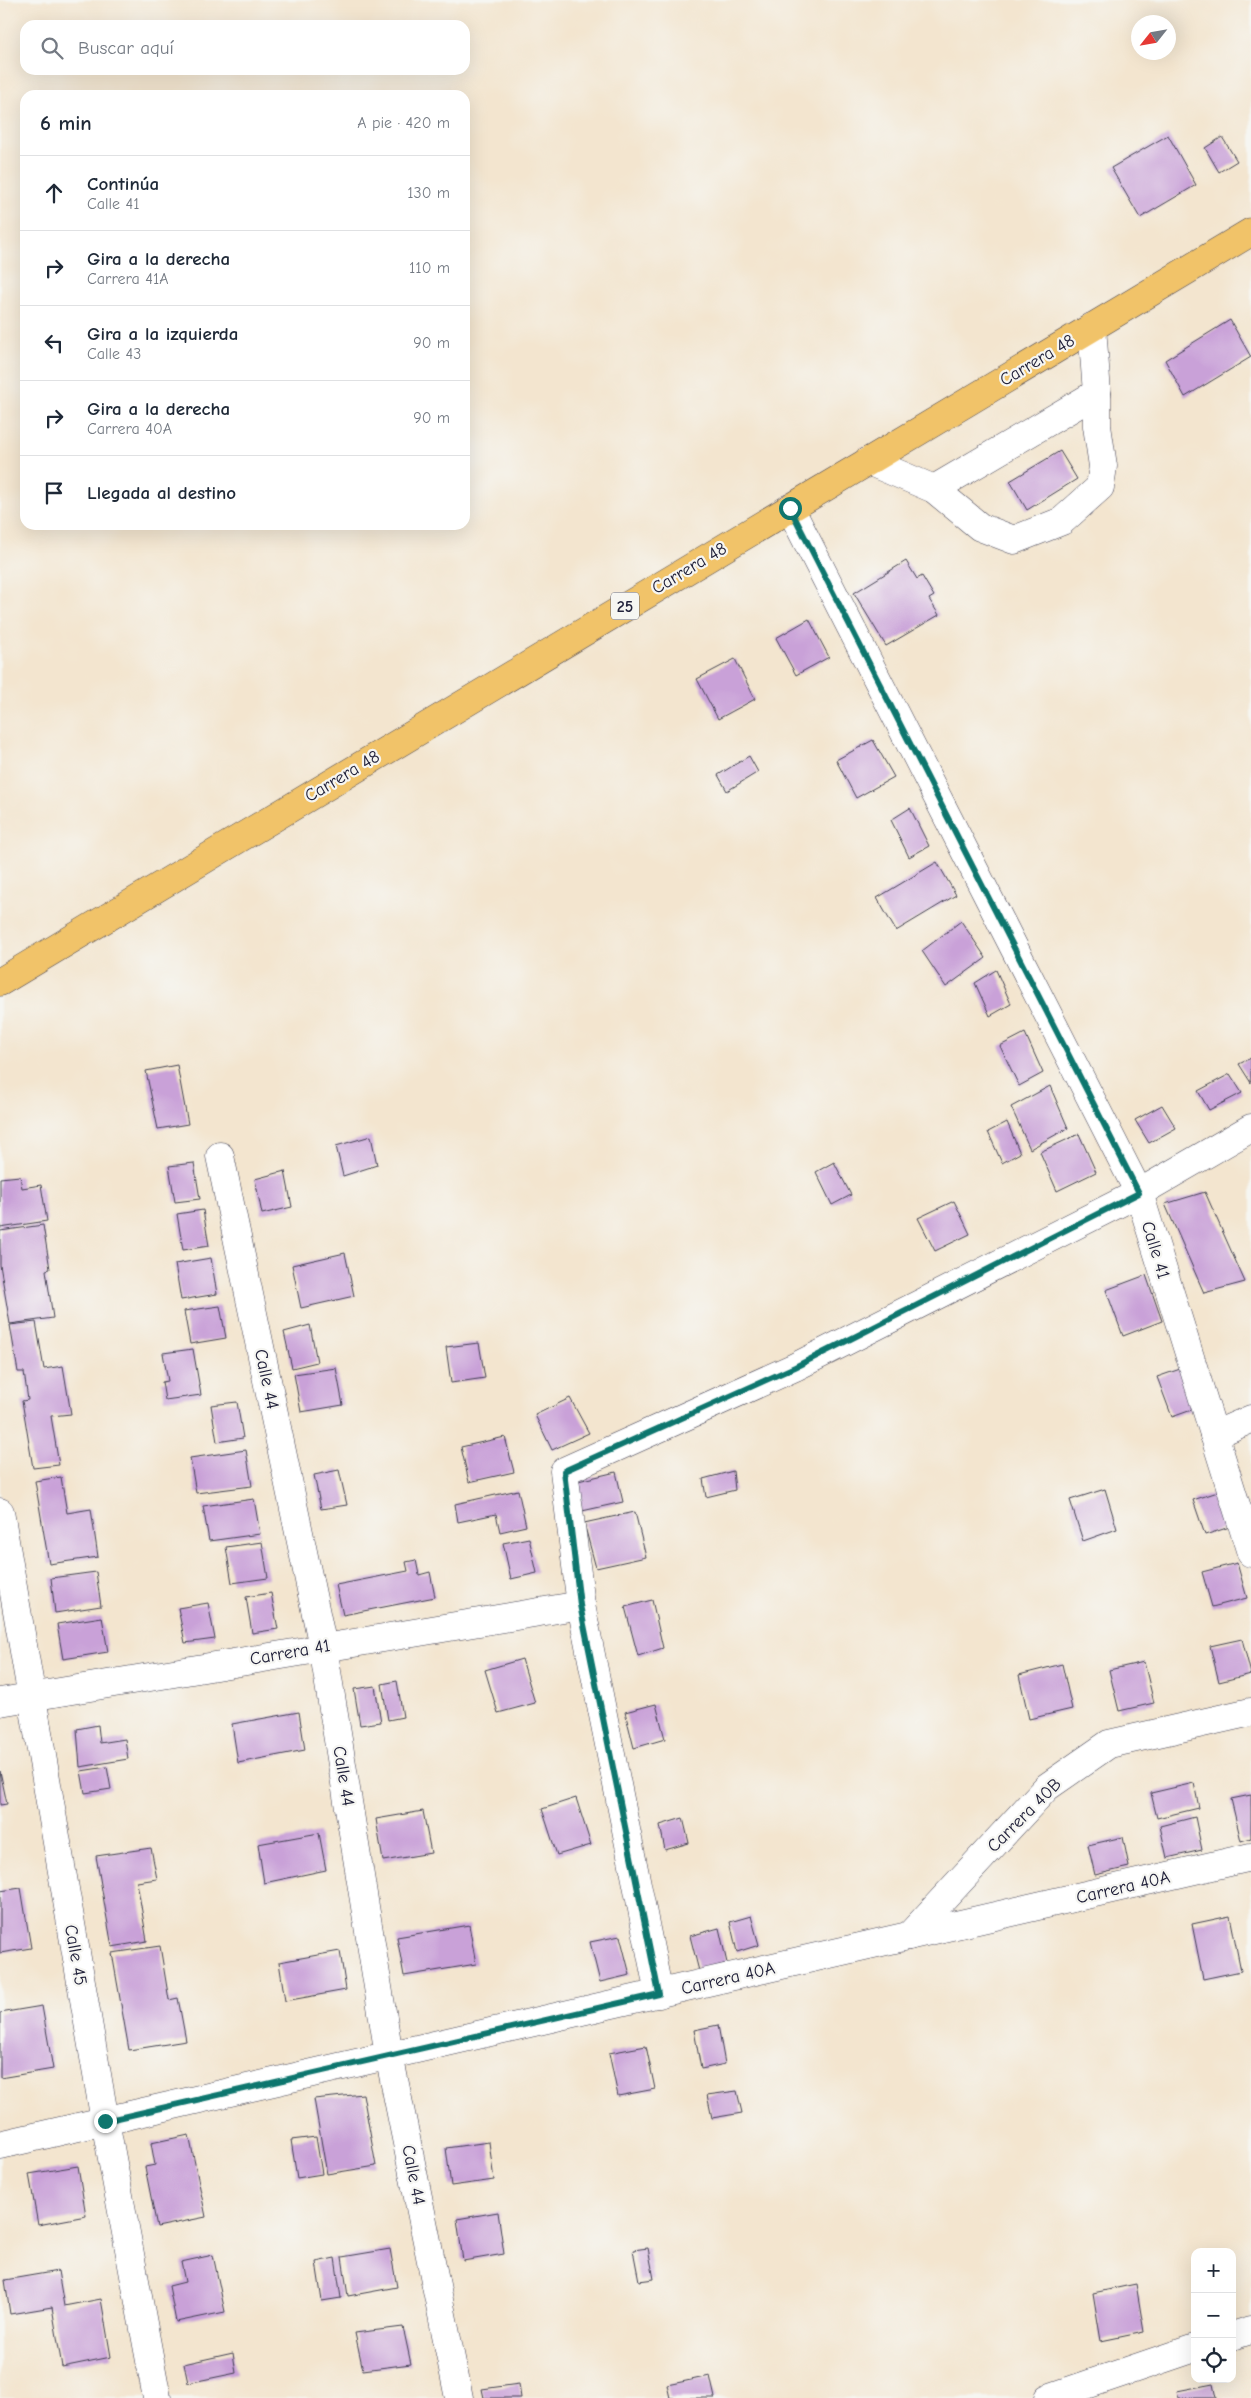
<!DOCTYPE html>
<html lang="es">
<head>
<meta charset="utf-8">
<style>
	:root { --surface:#fff; --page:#f6f6f7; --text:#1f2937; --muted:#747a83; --line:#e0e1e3 }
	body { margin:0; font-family:"Comic Neue",sans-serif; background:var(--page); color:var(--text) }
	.controls { position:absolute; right:15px; bottom:15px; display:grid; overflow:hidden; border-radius:10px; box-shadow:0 5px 20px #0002 }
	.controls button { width:45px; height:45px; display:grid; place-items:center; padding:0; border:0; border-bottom:1px solid var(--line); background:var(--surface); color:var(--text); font:25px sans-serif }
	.compass { position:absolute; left:1131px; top:15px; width:45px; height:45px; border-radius:50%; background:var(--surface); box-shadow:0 5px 20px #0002; rotate:239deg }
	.stop { position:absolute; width:15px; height:15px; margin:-11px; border:4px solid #0f766e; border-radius:50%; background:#fff }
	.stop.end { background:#0f766e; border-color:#fff; box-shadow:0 1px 5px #0008 }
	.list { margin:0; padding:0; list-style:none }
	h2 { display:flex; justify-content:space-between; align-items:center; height:65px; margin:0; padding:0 20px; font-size:21px }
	h2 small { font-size:16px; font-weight:400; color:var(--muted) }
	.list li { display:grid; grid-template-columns:32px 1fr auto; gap:15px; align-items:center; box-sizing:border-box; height:75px; padding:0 20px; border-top:1px solid var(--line) }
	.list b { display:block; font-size:19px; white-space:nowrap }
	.list p { margin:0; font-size:16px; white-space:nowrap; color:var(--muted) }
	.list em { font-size:16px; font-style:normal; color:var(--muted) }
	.icon { flex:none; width:28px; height:28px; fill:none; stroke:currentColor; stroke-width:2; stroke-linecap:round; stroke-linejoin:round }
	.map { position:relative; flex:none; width:1251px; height:2398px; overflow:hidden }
	.search { position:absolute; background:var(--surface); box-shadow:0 5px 20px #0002; left:20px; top:20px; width:450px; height:55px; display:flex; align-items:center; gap:12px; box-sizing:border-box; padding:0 18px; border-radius:15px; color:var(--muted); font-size:19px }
	.panel { position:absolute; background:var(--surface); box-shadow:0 5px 20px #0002; left:20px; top:90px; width:450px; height:440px; border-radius:15px }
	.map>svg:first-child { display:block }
	.building { fill:#c9a1d8 }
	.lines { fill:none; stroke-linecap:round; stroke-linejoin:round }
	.minor-casing { stroke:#413f51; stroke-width:29 }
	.highway-casing { stroke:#413f51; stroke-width:29 }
	.minor { stroke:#fff; stroke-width:28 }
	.highway { stroke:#f1c369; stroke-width:28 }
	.route { stroke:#0f766e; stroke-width:6 }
	.labels { text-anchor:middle; stroke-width:4.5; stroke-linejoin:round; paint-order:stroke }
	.shield { fill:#f6f6f2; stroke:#626272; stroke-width:1 }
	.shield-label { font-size:16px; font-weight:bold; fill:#22223b }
	.street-label { font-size:18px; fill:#22223b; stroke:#f6f6f2 }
</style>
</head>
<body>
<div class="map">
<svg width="1251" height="2398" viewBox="0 0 1251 2398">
	<rect width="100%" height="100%" fill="#f6f6f2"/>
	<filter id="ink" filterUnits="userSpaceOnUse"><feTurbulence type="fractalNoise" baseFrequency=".02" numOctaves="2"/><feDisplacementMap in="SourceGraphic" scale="10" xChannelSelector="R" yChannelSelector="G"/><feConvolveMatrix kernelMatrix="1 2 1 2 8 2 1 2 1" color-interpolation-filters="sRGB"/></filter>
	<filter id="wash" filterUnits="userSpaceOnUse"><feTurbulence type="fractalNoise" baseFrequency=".0096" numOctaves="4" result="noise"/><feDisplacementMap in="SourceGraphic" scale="20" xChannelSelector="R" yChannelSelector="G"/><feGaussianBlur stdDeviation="1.12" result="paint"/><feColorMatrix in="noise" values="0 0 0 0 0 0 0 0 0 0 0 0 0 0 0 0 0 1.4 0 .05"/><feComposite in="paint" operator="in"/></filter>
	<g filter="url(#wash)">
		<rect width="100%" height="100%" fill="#f3e5cf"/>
		<g id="blocks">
			<g class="building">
				<path d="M1168 135 1196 185 1140 218 1111 168Z"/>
				<path d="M1222 137 1237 161 1219 172 1205 148Z"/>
				<path d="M1230 320 1251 357 1185 397 1165 360Z"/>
				<path d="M1060 451 1077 479 1027 510 1010 481Z"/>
				<path d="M906 561 917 579 922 576 934 596 929 599 939 615 886 646 854 593Z"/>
				<path d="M809 619 829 657 796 675 776 638Z"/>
				<path d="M735 659 755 699 718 719 697 679Z"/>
				<path d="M873 740 894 777 856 798 836 760Z"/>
				<path d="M749 756 758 772 727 791 718 775Z"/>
				<path d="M910 808 929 846 909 857 891 820Z"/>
				<path d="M937 862 956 895 896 931 877 898Z"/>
				<path d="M961 921 986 958 946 987 922 951Z"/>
				<path d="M996 970 1011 1004 990 1016 975 983Z"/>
				<path d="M1025 1033 1043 1073 1019 1086 1000 1046Z"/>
				<path d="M1251 1058V1083L1239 1064Z"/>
				<path d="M177 1065 188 1124 158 1129 146 1071Z"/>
				<path d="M1230 1074 1242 1093 1209 1110 1198 1091Z"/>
				<path d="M1050 1086 1068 1128 1030 1149 1011 1107Z"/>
				<path d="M1162 1105 1176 1128 1149 1143 1135 1120Z"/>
				<path d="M1007 1122 1020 1153 1002 1163 988 1132Z"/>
				<path d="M1079 1134 1096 1172 1057 1191 1040 1152Z"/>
				<path d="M371 1136 377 1165 343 1176 336 1146Z"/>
				<path d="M834 1162 851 1195 832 1205 816 1172Z"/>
				<path d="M194 1163 200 1199 175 1202 169 1166Z"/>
				<path d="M285 1171 292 1207 262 1214 255 1179Z"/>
				<path d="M20 1176 22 1188 41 1185 47 1221 0 1228V1178Z"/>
				<path d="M1205 1192 1245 1282 1204 1293 1165 1204Z"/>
				<path d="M954 1201 970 1234 935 1251 918 1218Z"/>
				<path d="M203 1210 209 1246 183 1250 177 1214Z"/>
				<path d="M43 1225 50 1269 46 1270 53 1318 10 1324 0 1265V1231Z"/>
				<path d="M345 1253 354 1296 301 1308 292 1265Z"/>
				<path d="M211 1258 217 1294 181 1300 175 1264Z"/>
				<path d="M1146 1275 1162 1321 1123 1336 1106 1290Z"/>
				<path d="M220 1306 226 1338 190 1344 184 1311Z"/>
				<path d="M36 1322 44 1369 63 1366 71 1414 51 1416 59 1465 33 1468 22 1401 28 1400 24 1372H18L10 1325Z"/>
				<path d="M310 1325 317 1362 292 1368 284 1332Z"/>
				<path d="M479 1343 485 1378 451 1383 446 1347Z"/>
				<path d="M193 1349 201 1395 165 1400 162 1382 168 1381 163 1353Z"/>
				<path d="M1186 1367 1200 1407 1172 1417 1157 1377Z"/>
				<path d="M336 1368 343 1405 301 1412 294 1374Z"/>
				<path d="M570 1398 589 1433 552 1450 535 1415Z"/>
				<path d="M237 1402 243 1438 217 1442 211 1405Z"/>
				<path d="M505 1437 514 1472 469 1482 461 1447Z"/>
				<path d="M246 1450 252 1486 196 1493 190 1458Z"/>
				<path d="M339 1470 347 1505 321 1509 314 1475Z"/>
				<path d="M733 1471 735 1490 706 1497 703 1479Z"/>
				<path d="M616 1472 623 1502 582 1511 574 1482Z"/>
				<path d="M61 1477 67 1513 91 1509 98 1557 49 1564 35 1481Z"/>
				<path d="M1105 1489 1117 1529 1083 1541 1070 1500Z"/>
				<path d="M518 1490 526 1526 500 1532 496 1514 458 1522 455 1504Z"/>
				<path d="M1224 1490 1236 1525 1205 1535 1193 1500Z"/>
				<path d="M254 1499 260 1534 209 1541 203 1506Z"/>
				<path d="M635 1512 646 1557 596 1568 584 1523Z"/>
				<path d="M529 1538 537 1573 511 1579 503 1543Z"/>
				<path d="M262 1542 268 1578 232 1583 226 1547Z"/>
				<path d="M416 1560 419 1575 430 1572 435 1597 343 1615 336 1585 408 1571 406 1562Z"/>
				<path d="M1237 1563 1247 1598 1212 1607 1202 1572Z"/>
				<path d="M96 1572 101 1606 55 1613 51 1578Z"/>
				<path d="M271 1593 278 1629 252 1633 246 1597Z"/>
				<path d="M652 1600 663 1648 638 1656 625 1607Z"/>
				<path d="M208 1603 215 1639 185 1643 178 1608Z"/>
				<path d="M102 1617 108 1652 63 1659 57 1624Z"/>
				<path d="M1242 1639 1251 1674 1219 1682 1210 1646Z"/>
				<path d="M522 1659 535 1703 498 1713 485 1670Z"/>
				<path d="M1144 1662 1154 1703 1119 1711 1109 1670Z"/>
				<path d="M1062 1664 1072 1709 1029 1719 1019 1675Z"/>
				<path d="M397 1681 403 1717 388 1720 382 1684Z"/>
				<path d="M375 1686 381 1722 360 1725 354 1689Z"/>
				<path d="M656 1704 665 1739 634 1748 625 1712Z"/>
				<path d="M299 1712 305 1750 238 1763 232 1724Z"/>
				<path d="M98 1725 100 1743 125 1739 128 1759 80 1767 77 1729Z"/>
				<path d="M107 1767 111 1789 85 1793 81 1771Z"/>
				<path d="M0 1771 7 1804 0 1805Z"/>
				<path d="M1194 1783 1199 1808 1157 1818 1151 1793Z"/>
				<path d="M1251 1795V1838L1241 1841 1231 1799Z"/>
				<path d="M576 1798 591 1845 557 1855 542 1809Z"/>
				<path d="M423 1811 431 1853 383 1861 376 1819Z"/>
				<path d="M1195 1817 1202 1850 1167 1858 1160 1826Z"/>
				<path d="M683 1818 689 1843 665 1850 660 1825Z"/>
				<path d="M319 1833 326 1870 264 1883 258 1844Z"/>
				<path d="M1123 1837 1129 1867 1095 1875 1088 1845Z"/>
				<path d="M151 1848 157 1879 137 1882 147 1941 112 1947 96 1856Z"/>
				<path d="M21 1888 31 1948 0 1953V1891Z"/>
				<path d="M751 1916 759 1945 737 1952 730 1922Z"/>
				<path d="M1230 1916 1241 1971 1203 1979 1192 1924Z"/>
				<path d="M469 1925 476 1964 404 1976 397 1937Z"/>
				<path d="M719 1928 727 1963 699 1971 690 1936Z"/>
				<path d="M620 1936 630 1975 600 1982 590 1942Z"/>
				<path d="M160 1946 169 2000 178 1998 186 2041 129 2050 112 1953Z"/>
				<path d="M340 1951 346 1990 285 2001 279 1962Z"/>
				<path d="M42 2006 53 2069 0 2078V2013Z"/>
				<path d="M718 2025 725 2064 701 2069 694 2030Z"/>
				<path d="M646 2046 655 2089 618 2096 609 2053Z"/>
				<path d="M737 2091 742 2113 712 2118 707 2095Z"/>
				<path d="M363 2094 376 2166 327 2174 314 2099Z"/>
				<path d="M189 2135 206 2217 157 2227 145 2167 155 2165 151 2143Z"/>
				<path d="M316 2137 322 2174 297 2178 291 2140Z"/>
				<path d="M489 2142 494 2180 451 2186 446 2148Z"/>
				<path d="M78 2166 86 2216 38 2225 29 2174Z"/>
				<path d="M498 2212 504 2254 463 2261 457 2219Z"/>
				<path d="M648 2248 654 2279 639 2281 633 2250Z"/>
				<path d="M390 2249 397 2287 348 2296 342 2257Z"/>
				<path d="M213 2255 225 2312 176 2322 169 2286 185 2282 181 2262Z"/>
				<path d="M335 2258 341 2298 322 2301 316 2262Z"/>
				<path d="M58 2271 64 2306 101 2299 111 2357 62 2367 52 2307 10 2314 5 2280Z"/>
				<path d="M1136 2284 1144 2332 1101 2341 1093 2293Z"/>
				<path d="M403 2327 411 2364 363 2370 355 2333Z"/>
				<path d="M233 2353 236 2373 188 2383 184 2364Z"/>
				<path d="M710 2376 715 2398H670L667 2385Z"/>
				<path d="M519 2384 521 2398H484L482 2389Z"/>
				<path d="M1213 2384 1216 2398H1179L1177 2391Z"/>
			</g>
		</g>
	</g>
	<g filter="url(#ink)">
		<use href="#blocks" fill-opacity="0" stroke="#413f51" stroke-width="1"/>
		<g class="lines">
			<g class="minor-casing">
				<g id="minor">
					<path d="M868 461 934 489 980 527 1014 540 1062 521 1100 487 1103 466 1097 426V393L1092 327"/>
					<path d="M934 489 1097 393"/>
					<path d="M790 508 1139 1193 1251 1553"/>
					<path d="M220 1156 323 1647 389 2055 459 2398"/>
					<path d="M1214 1435 1251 1419"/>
					<path d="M0 1512 105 2121 157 2398"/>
					<path d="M0 1702 581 1605"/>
					<path d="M909 1936 1047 1787 1109 1744 1251 1712"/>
					<path d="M659 1994 581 1605 564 1471 795 1367 1139 1193 1251 1128"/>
					<path d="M0 2145 1251 1857"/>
					<path d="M1232 2336 1251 2330"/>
					<path d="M1048 2398 1195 2348"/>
				</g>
			</g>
			<g class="highway-casing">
				<path id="highway" d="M0 982 1251 232"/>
			</g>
			<use href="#minor" class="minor"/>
			<use href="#highway" class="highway"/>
		</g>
	</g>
	<g class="lines" filter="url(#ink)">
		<path class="route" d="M105 2121 659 1994 580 1605 564 1471 795 1367 1139 1193 790 508"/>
	</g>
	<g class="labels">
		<rect class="shield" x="611" y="592.5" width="28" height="27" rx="4"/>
		<g class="shield-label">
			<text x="625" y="612">25</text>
		</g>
		<g class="street-label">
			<text transform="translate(1037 360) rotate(-31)" y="6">Carrera 48</text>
			<text transform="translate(689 568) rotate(-31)" y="6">Carrera 48</text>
			<text transform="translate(342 776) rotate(-31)" y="6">Carrera 48</text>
			<text transform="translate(1156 1250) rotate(73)" y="6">Calle 41</text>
			<text transform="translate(267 1379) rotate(78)" y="6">Calle 44</text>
			<text transform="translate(290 1652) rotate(-10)" y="6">Carrera 41</text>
			<text transform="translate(344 1776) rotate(81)" y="6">Calle 44</text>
			<text transform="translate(1024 1815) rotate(-45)" y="6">Carrera 40B</text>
			<text transform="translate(1123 1887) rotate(-13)" y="6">Carrera 40A</text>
			<text transform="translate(76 1955) rotate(80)" y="6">Calle 45</text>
			<text transform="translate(728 1978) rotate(-13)" y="6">Carrera 40A</text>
			<text transform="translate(414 2175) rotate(79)" y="6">Calle 44</text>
		</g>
	</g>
</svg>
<div class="controls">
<button>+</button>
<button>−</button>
<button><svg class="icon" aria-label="locate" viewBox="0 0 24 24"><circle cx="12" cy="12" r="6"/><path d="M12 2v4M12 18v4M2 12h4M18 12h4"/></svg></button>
</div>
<svg class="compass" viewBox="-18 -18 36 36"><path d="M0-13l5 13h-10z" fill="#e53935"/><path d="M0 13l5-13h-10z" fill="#747a83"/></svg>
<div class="stop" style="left:790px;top:508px"></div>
<div class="stop end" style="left:105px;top:2121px"></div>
<div class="search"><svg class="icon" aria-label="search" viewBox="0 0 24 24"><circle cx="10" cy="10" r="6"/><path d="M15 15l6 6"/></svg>Buscar aquí</div>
<section class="panel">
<h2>6 min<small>A pie · 420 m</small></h2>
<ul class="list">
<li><svg class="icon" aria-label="ahead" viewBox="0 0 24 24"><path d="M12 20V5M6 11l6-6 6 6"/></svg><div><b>Continúa</b><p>Calle 41</p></div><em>130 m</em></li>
<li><svg class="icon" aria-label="right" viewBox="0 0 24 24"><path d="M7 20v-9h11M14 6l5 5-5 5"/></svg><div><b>Gira a la derecha</b><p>Carrera 41A</p></div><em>110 m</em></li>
<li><svg class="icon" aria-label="left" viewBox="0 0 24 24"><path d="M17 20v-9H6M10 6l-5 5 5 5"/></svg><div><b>Gira a la izquierda</b><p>Calle 43</p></div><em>90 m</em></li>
<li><svg class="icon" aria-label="right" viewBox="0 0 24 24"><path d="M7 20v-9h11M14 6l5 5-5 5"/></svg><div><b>Gira a la derecha</b><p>Carrera 40A</p></div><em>90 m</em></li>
<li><svg class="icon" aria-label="arrive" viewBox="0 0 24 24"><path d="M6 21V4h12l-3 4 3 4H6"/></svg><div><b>Llegada al destino</b></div></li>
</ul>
</section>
</div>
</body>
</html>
